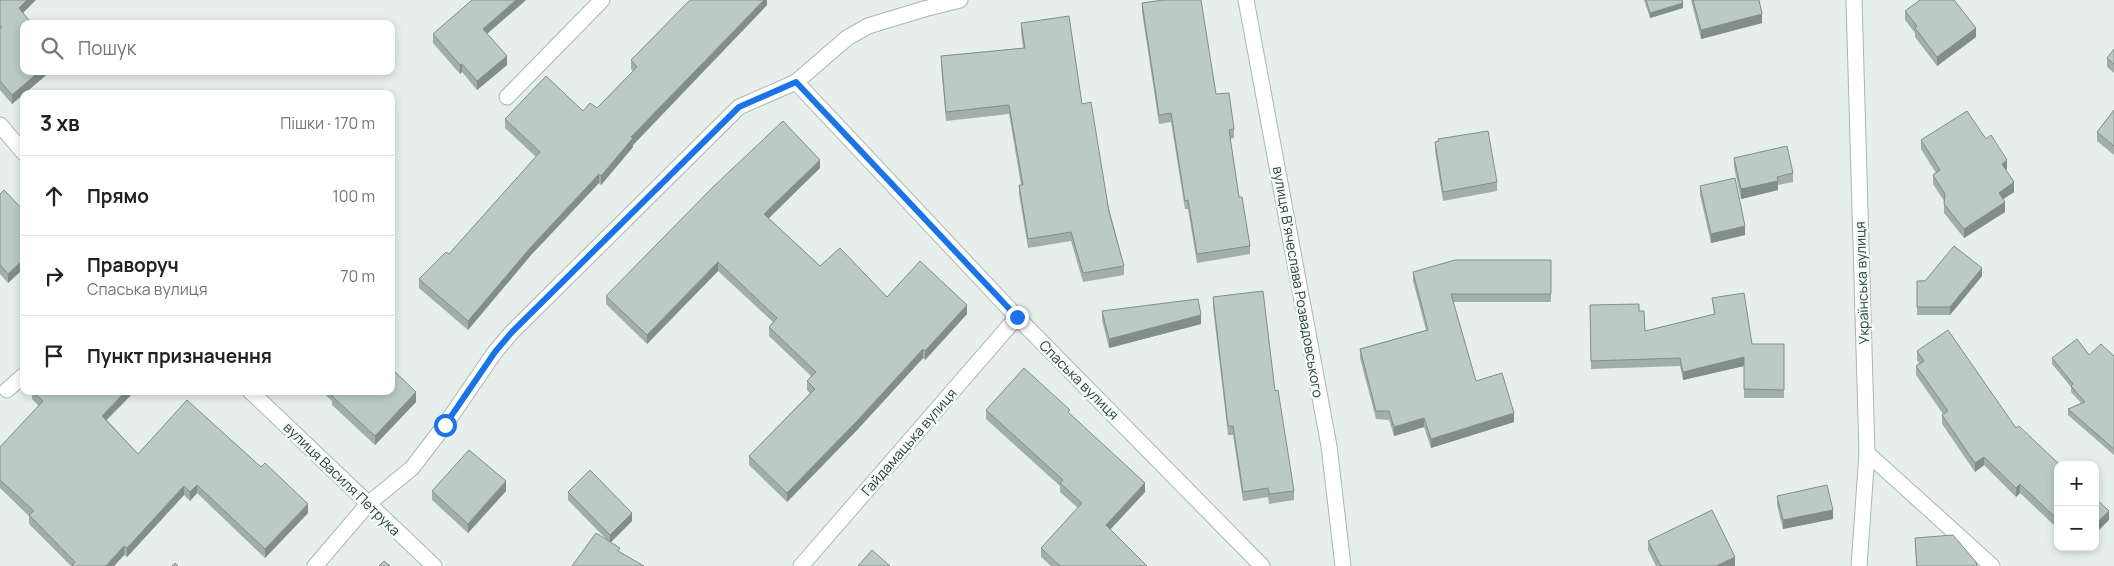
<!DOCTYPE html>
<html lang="uk">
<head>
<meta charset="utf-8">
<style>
	:root { --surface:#fff; --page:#f6f6f6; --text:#222; --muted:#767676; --line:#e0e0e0 }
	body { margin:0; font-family:Manrope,sans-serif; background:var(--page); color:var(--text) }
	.controls { position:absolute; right:15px; bottom:15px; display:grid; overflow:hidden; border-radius:10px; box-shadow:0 2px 8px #0003 }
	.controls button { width:45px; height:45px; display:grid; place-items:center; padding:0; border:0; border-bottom:1px solid var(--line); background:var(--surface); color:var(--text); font:25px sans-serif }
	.stop { position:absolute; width:15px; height:15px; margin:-11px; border:4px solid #1a73e8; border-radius:50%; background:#fff }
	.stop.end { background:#1a73e8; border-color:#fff; box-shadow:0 1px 5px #0008 }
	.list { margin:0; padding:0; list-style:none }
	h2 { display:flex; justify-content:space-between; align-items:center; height:65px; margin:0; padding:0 20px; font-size:21px }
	h2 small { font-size:16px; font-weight:400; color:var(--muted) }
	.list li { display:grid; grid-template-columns:32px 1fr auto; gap:15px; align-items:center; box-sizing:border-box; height:80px; padding:0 20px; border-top:1px solid var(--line) }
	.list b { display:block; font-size:19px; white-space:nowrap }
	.list p { margin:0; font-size:16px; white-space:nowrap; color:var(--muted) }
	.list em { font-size:16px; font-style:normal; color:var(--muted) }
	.icon { flex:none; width:28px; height:28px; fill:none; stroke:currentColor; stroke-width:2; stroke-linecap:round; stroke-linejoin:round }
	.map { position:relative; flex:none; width:2114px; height:566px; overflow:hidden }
	.search { position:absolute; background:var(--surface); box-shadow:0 2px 8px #0003; left:20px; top:20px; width:375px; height:55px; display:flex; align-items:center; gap:12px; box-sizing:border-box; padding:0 18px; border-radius:10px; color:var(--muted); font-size:19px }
	.panel { position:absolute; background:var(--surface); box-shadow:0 2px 8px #0003; left:20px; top:90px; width:375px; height:305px; border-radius:10px }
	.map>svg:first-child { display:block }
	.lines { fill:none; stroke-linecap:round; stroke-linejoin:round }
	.minor-casing { stroke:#a8b8b2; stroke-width:17 }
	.minor { stroke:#fff; stroke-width:15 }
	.wall { fill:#a1aea9 }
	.shaded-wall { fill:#838d89 }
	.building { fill:#bbcac4; stroke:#838d89 }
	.route { stroke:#1a73e8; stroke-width:6 }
	.labels { text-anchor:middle; stroke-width:5; stroke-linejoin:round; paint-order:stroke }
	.street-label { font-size:14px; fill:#24423a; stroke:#f7fbf9 }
</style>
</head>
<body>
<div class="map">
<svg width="2114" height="566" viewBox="0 0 2114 566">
	<rect width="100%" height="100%" fill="#e6efeb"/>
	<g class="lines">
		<g class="minor-casing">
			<g id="minor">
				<path d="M1246 0 1329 446 1343 566"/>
				<path d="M1854 0 1867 453 1859 566"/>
				<path d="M796 82 1017 317 1262 566"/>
				<path d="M507 97 602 0"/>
				<path d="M0 125 24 153"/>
				<path d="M7 390 24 375"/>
				<path d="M250 391 434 566"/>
				<path d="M1867 453 1992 566"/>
				<path d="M315 566 368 504 412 468 445 425 495 352 512 332 739 107 796 82 847 38 868 26 924 9 960 0"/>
				<path d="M801 566 1017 317"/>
			</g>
		</g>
		<use href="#minor" class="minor"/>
	</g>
	<g class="wall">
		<path d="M0 0 23 13 24 71H51L12 104 0 90Z"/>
		<path d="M472 0H526L487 34 507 65 477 90 462 72 460 74 433 43V34Z"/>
		<path d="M767 0V5L633 145V147L601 185 599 183 531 255 468 330 419 288V279L449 254 536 157 505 128V119L583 111 597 108 633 71 631 69V60Z"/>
		<path d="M1644 0H1682L1683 8 1650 18Z"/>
		<path d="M1691 0H1759L1762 23 1701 39Z"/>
		<path d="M1142 3 1216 94 1234 129V138L1230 139 1239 197 1250 246V254L1197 263 1188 209H1185L1171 122 1159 124 1142 12Z"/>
		<path d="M1905 11 1976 37 1937 66 1915 37V33L1905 20Z"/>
		<path d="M1021 23 1082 104 1124 266V275L1083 282 1071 241 1028 248 1019 194V185H1021L1009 114 946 121 941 65V56L1023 48 1021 32Z"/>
		<path d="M2114 49V73L2107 67V58Z"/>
		<path d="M2114 110V155L2097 141V132Z"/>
		<path d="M1986 139 2007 169 2006 170 2014 192 2003 199 2005 212 1964 238 1944 213V201L1933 184V175L1936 173 1921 149V140Z"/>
		<path d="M1435 142 1497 182V191L1443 201 1435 151Z"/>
		<path d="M1734 158 1793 173V182L1778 185V190L1741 199 1734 167Z"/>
		<path d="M820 168 768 218 820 266 887 297 967 314 925 360 923 358 858 429 787 502 749 465V456L810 393 807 390V381L811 376 769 336V327L773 322 718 271 647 344 606 304V296Z"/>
		<path d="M1700 186 1745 235 1711 243 1700 195Z"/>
		<path d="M0 194 24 211V268L8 283 0 274Z"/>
		<path d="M1551 260V302H1453L1476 381 1514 422 1431 448 1424 427 1394 436 1389 420 1376 419 1360 358V349L1426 330 1413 281V272Z"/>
		<path d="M1982 276 1950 315H1917V281Z"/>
		<path d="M1213 297 1275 391 1294 491V500L1269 504 1268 497 1243 501 1233 435H1228L1213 307Z"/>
		<path d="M1712 298 1752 344H1784V398H1744V366L1683 380 1680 366 1591 369 1590 305 1639 311 1645 331 1714 314Z"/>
		<path d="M1102 311 1201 324 1109 348 1102 320Z"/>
		<path d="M1917 351 2016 428 2058 465V529L2020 493 2016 497 1984 465 1975 472 1942 424V415L1943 414 1916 375V366L1919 363 1917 360Z"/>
		<path d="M2089 355 2114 356V455L2068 415V409L2081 403 2071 392V387L2052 364V358Z"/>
		<path d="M32 391H135L107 420 138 454 308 513 265 558 197 493 190 501 184 495 127 557 124 555 114 566H71L29 524V516L0 488V447L39 406 32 399Z"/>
		<path d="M321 391H391L416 402 375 445 332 405V401Z"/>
		<path d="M986 410 1070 415 1145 492 1110 530 1147 566H1051L1041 557V548L1078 508 1060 492V486L986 419Z"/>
		<path d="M432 491H506L468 533 432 500Z"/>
		<path d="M568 492 632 521 611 542 572 566 607 540 568 500Z"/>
		<path d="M1777 496 1833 519 1783 529 1777 505Z"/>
		<path d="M1915 538 1977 566H1916Z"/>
		<path d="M1648 541 1735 566H1656L1648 550Z"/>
	</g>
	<g class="shaded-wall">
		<path d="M27 0H36L19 17V8Z"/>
		<path d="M516 0H526L483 37V29Z"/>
		<path d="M764 0H767V5L633 145V147L601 185V176L631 137Z"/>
		<path d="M1683 3V8L1650 18V13Z"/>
		<path d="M1762 14V23L1701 39V30Z"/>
		<path d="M1976 28V37L1937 66V57Z"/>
		<path d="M507 56V65L477 90V81Z"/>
		<path d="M462 64V72L460 74V65Z"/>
		<path d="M40 71H51L12 104V95Z"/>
		<path d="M820 160V168L764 223V214Z"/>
		<path d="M2007 160V169L2002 173V164Z"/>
		<path d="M599 174V183L531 255 468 330V321L531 247Z"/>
		<path d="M1778 181V190L1741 199V189Z"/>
		<path d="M2014 182V192L1999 202V193Z"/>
		<path d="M2005 202V212L1964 238V229Z"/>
		<path d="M1745 226V235L1711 243V234Z"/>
		<path d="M24 259V268L8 283V274Z"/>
		<path d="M718 262V271L647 344V335Z"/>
		<path d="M1982 268V276L1950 315V307Z"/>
		<path d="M967 305V314L925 360V351Z"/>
		<path d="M1201 315V324L1109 348V339Z"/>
		<path d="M923 349V358L858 429 787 502V493Z"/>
		<path d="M1744 357V366L1683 380V372Z"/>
		<path d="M126 391H135L102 424V416Z"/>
		<path d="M416 392V402L375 445V436Z"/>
		<path d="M1514 413V422L1431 448V439Z"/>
		<path d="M1424 418V427L1394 436V427Z"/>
		<path d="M1984 457V465L1975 472V463Z"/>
		<path d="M506 481V491L468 533V524Z"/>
		<path d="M1145 483V492L1106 534V525Z"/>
		<path d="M2020 484V493L2016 497V488Z"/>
		<path d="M197 485V493L190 501V492Z"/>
		<path d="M184 486V495L127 557V548Z"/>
		<path d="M308 504V513L265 558V549Z"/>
		<path d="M1833 510V519L1783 529V520Z"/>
		<path d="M2109 511V520L2095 534V525Z"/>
		<path d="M632 513V521L610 543V535Z"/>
		<path d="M124 546V555L114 566H106Z"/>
		<path d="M1735 557V566H1716Z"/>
	</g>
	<g class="building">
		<path d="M0 0H27L19 8 32 24H24V71H40L12 95 0 81V29L2 27 0 26Z"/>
		<path d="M472 0H516L483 29 507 56 477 81 462 64 460 65 433 34Z"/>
		<path d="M690 0H764L631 137 633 138 601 176 599 174 531 247 468 321 419 279 446 252 449 254 540 152 505 119 546 76 583 111 590 103 597 108 637 67 631 60Z"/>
		<path d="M1163 0H1201L1216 94 1229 93 1234 129 1229 130 1239 197H1242L1250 246 1197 254 1188 200 1185 201 1171 113 1159 115 1142 3Z"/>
		<path d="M1646 0H1682L1683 3 1650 13Z"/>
		<path d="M1693 0H1759L1762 14 1701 30Z"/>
		<path d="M1920 0H1954L1976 28 1937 57 1915 28 1917 26 1905 11Z"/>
		<path d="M1069 16 1082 104 1091 102 1109 212 1124 266 1083 273 1071 232 1028 239 1019 185H1023L1009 105 946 112 941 56 1025 48 1021 23Z"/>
		<path d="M2114 49V64L2107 58Z"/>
		<path d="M2114 110V146L2097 132Z"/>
		<path d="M1967 111 1986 139 1991 135 2007 160 2002 164 2014 182 1999 193 2005 202 1964 229 1944 204 1945 194 1933 175 1940 170 1921 140Z"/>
		<path d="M783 121 820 160 764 214 820 266 840 248 887 297 920 261 967 305 925 351 923 349 858 420 787 493 749 456 815 389 807 381 816 372 769 327 777 318 718 262 647 335 606 296 714 186Z"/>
		<path d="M1488 131 1497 182 1443 192 1435 142 1439 141 1438 139Z"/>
		<path d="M1787 146 1793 173 1777 177 1778 181 1741 189 1734 158Z"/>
		<path d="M1735 178 1745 226 1711 234 1700 186Z"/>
		<path d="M4 190 24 211V259L8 274 0 265V194Z"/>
		<path d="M1954 246 1982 268 1950 307H1917V281H1925Z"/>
		<path d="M1455 260H1551V294H1451L1476 381 1502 373 1514 413 1431 439 1424 418 1394 427 1389 411H1376L1360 349 1428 330 1413 272Z"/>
		<path d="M1263 291 1275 391 1278 390 1294 491 1269 494 1268 488 1243 492 1233 426H1228L1213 297Z"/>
		<path d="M1744 293 1752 344H1784V390L1744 389V357L1683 372 1680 358 1591 361 1590 305 1639 304V311H1644L1645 331 1715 314 1712 298Z"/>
		<path d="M1198 299 1201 315 1109 339 1102 311Z"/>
		<path d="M1948 330 2016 428 2019 426 2060 465H2058V520L2020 484 2016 488 1984 457 1975 463 1942 415 1948 411 1916 366 1924 361 1917 351Z"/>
		<path d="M2077 339 2089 355 2101 344 2114 356V449L2068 409 2085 402 2071 386 2073 384 2052 358Z"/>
		<path d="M391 368 416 392 375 436 332 396 334 394 331 391H391Z"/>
		<path d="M1024 368 1070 410 1068 412 1145 483 1106 525 1147 566H1060L1041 548 1082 503 1060 483 1063 480 986 410Z"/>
		<path d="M32 391H126L102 416 138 454 187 400 261 467 265 463 308 504 265 549 197 485 190 492 184 486 127 548 124 546 106 566H73L72 565 75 562 29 515 34 511 0 480V447L43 401Z"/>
		<path d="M469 450 506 481 468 524 432 491Z"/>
		<path d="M590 470 632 513 610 535 568 492Z"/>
		<path d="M1827 485 1833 510 1783 520 1777 496Z"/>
		<path d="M2095 498 2109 511 2095 525Z"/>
		<path d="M1712 510 1735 557 1716 566H1661L1648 541Z"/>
		<path d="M596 533 620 548 618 551 644 566H572Z"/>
		<path d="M1953 535 1976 562 1977 566H1917L1915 538Z"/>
		<path d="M872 550 890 566H858Z"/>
		<path d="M384 561 390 566H379Z"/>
		<path d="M175 563 178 566H172Z"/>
	</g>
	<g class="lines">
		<path class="route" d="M445 425 495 352 512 332 739 107 796 82 1017 317"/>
	</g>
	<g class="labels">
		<g class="street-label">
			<text transform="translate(1298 282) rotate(80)" y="5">вулиця Вʼячеслава Розвадовського</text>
			<text transform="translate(1862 283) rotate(-92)" y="5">Українська вулиця</text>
			<text transform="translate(1079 380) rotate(45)" y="5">Спаська вулиця</text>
			<text transform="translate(909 442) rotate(-49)" y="5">Гайдамацька вулиця</text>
			<text transform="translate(342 479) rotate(44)" y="5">вулиця Василя Петрука</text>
		</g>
	</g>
</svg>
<div class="controls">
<button>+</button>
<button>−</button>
</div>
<div class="stop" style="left:445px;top:425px"></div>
<div class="stop end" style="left:1017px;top:317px"></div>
<div class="search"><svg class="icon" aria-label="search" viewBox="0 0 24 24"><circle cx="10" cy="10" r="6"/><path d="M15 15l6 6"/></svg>Пошук</div>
<section class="panel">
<h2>3 хв<small>Пішки · 170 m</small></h2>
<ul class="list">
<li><svg class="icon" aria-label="ahead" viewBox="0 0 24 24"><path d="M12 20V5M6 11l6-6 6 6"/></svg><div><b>Прямо</b></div><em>100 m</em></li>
<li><svg class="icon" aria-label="right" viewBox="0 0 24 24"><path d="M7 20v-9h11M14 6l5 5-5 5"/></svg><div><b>Праворуч</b><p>Спаська вулиця</p></div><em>70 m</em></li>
<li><svg class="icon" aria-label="arrive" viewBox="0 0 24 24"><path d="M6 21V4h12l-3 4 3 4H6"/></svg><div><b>Пункт призначення</b></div></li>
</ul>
</section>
</div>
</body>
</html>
